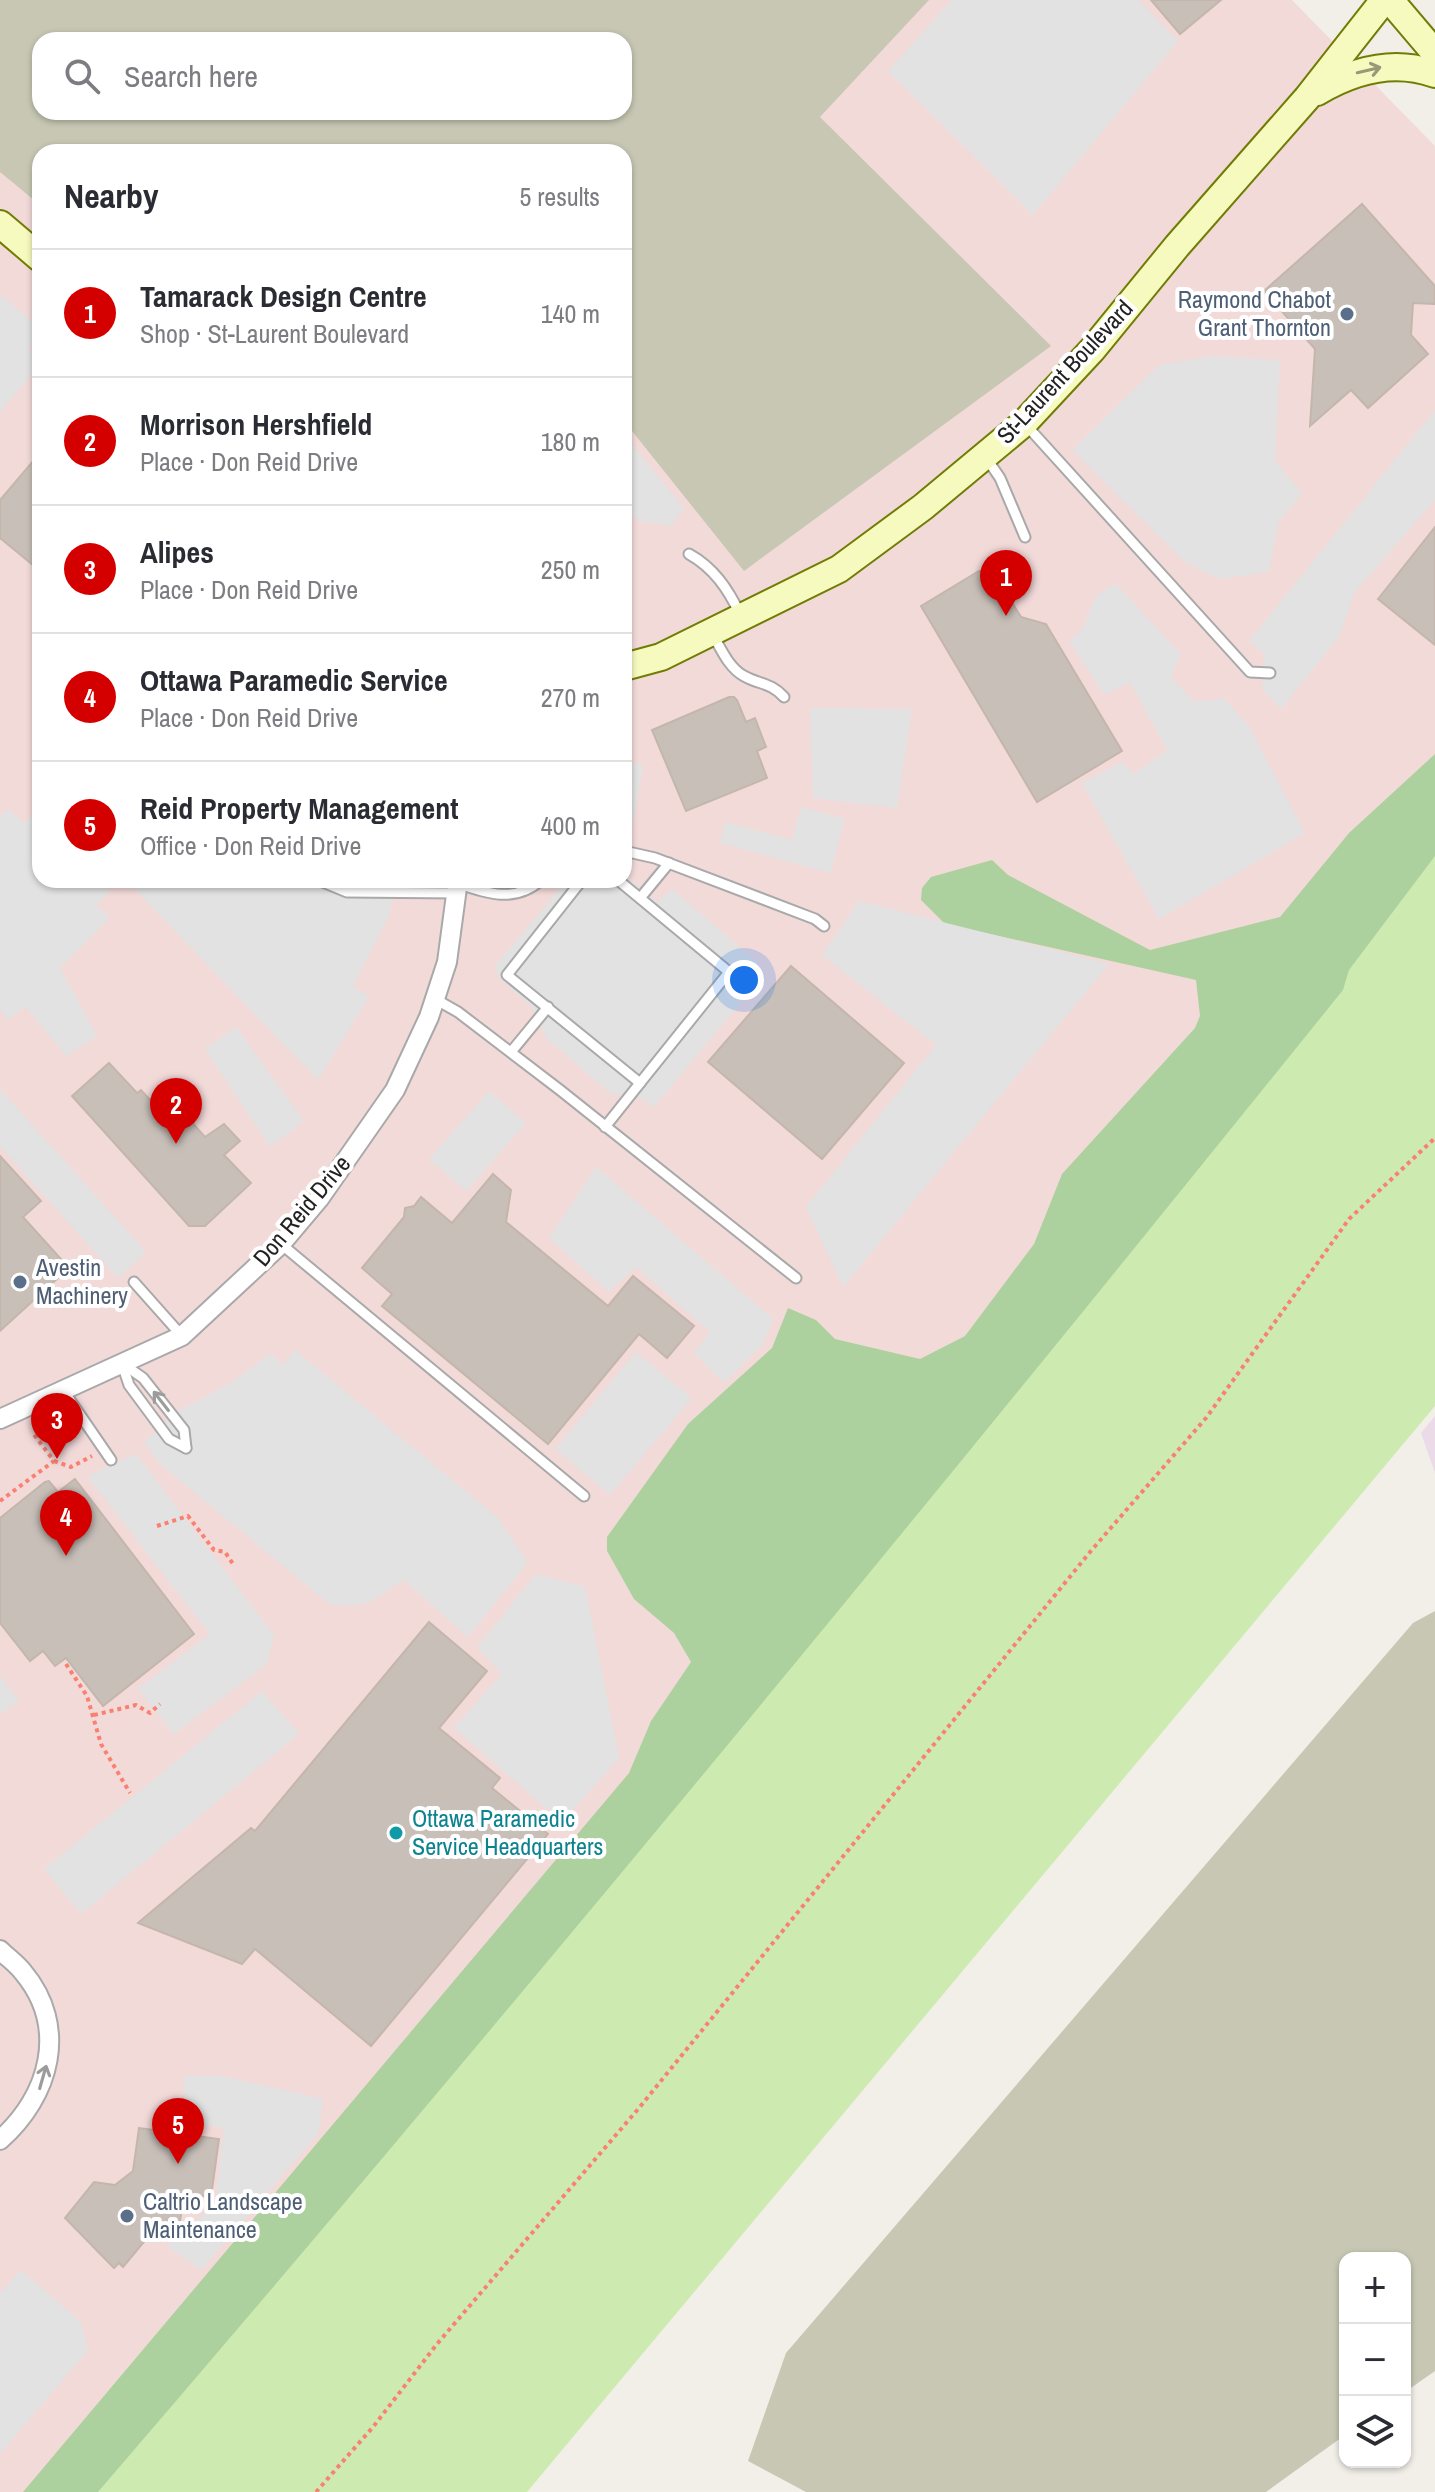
<!DOCTYPE html>
<html lang="en">
<head>
<meta charset="utf-8">
<style>
	:root { --surface:#fff; --page:#f7f7f7; --text:#2b2b33; --muted:#7c7c81; --line:#e1e1e2; --accent:#d40000 }
	body { margin:0; font-family:"Archivo Narrow",sans-serif; background:var(--page); color:var(--text) }
	.controls { position:absolute; right:24px; bottom:24px; display:grid; overflow:hidden; border-radius:16px; box-shadow:0 2px 6px #0004 }
	.controls button { width:72px; height:72px; display:grid; place-items:center; padding:0; border:0; border-bottom:2px solid var(--line); background:var(--surface); color:var(--text); font:40px sans-serif }
	.you { position:absolute; left:744px; top:980px; width:28px; height:28px; margin:-20px; border:6px solid #fff; border-radius:50%; background:#1a73e8; box-shadow:0 0 0 12px #1a73e833 }
	.badge { display:grid; place-items:center; width:52px; height:52px; border-radius:50%; background:var(--accent); color:#fff; font-size:26px; font-weight:700 }
	.pin { position:absolute; translate:-50% -66px; filter:drop-shadow(0 2px 4px #0008) }
	.pin::after { content:''; position:absolute; top:42px; width:28px; height:24px; background:inherit; clip-path:polygon(0 0,100% 0,50% 100%) }
	.list { margin:0; padding:0; list-style:none }
	h2 { display:flex; justify-content:space-between; align-items:center; height:104px; margin:0; padding:0 32px; font-size:34px }
	h2 small { font-size:26px; font-weight:400; color:var(--muted) }
	.list li { display:grid; grid-template-columns:52px 1fr auto; gap:24px; align-items:center; box-sizing:border-box; height:128px; padding:0 32px; border-top:2px solid var(--line) }
	.list b { display:block; font-size:30px; white-space:nowrap }
	.list p { margin:0; font-size:26px; white-space:nowrap; color:var(--muted) }
	.list em { font-size:26px; font-style:normal; color:var(--muted) }
	.icon { flex:none; width:44px; height:44px; fill:none; stroke:currentColor; stroke-width:2; stroke-linecap:round; stroke-linejoin:round }
	.map { position:relative; flex:none; width:1435px; height:2492px; overflow:hidden }
	.search { position:absolute; background:var(--surface); box-shadow:0 2px 6px #0004; left:32px; top:32px; width:600px; height:88px; display:flex; align-items:center; gap:20px; box-sizing:border-box; padding:0 28px; border-radius:24px; color:var(--muted); font-size:30px }
	.panel { position:absolute; background:var(--surface); box-shadow:0 2px 6px #0004; left:32px; top:144px; width:600px; height:744px; border-radius:24px }
	.map>svg:first-child { display:block }
	.commercial { fill:#f2dad9; fill-rule:evenodd }
	.industrial { fill:#ebdbe8 }
	.construction { fill:#c7c7b4; fill-rule:evenodd }
	.grass { fill:#cdebb0 }
	.forest { fill:#add19e }
	.parking { fill:#e2e2e2 }
	.building { fill:#c7bfb8; stroke:#c4b6ab; stroke-width:2 }
	.lines { fill:none; stroke-linecap:round; stroke-linejoin:round }
	.lane-casing { stroke:#a9a9a9; stroke-width:13 }
	.street-casing { stroke:#a9a9a9; stroke-width:22 }
	.secondary-casing { stroke:#707d05; stroke-width:30 }
	.path { stroke:#fa8072; stroke-width:4; stroke-dasharray:4 4; stroke-linecap:butt }
	.lane { stroke:#fff; stroke-width:9 }
	.street { stroke:#fff; stroke-width:18 }
	.secondary { stroke:#f7fabf; stroke-width:26 }
	.oneway { stroke:#979978 }
	.oneway2 { stroke:#9c9c9c }
	.service-dot { fill:#5c6f8a; stroke:#fff; stroke-width:3 }
	.culture-dot { fill:#0f9aa8; stroke:#fff; stroke-width:3 }
	.labels { text-anchor:middle; stroke-width:8; stroke-linejoin:round; paint-order:stroke }
	.service-label { font-size:24px; fill:#4e5e75; stroke:#fff; text-anchor:start }
	.street-label { font-size:24px; fill:#222; stroke:#fff }
	.culture-label { font-size:24px; fill:#0d838f; stroke:#fff; text-anchor:start }
</style>
</head>
<body>
<div class="map">
<svg width="1435" height="2492" viewBox="0 0 1435 2492">
	<rect width="100%" height="100%" fill="#f2efe9"/>
	<path class="commercial" d="M0 0H1292L1435 146V865L36 2492H0ZM40 40H624V112H40ZM40 152H624V880H40Z"/>
	<path class="industrial" d="M1435 1416V1473L1421 1433Z"/>
	<g class="construction">
		<path d="M0 0H929L820 117 1051 346 744 571 624 421V152H40V205L0 172ZM40 40H624V112H40Z"/>
		<path d="M1435 1611V2371L1405 2392V2258H1345V2435L1266 2492H806L748 2461 786 2353 1413 1623Z"/>
	</g>
	<path class="grass" d="M1435 851V1406L527 2492H36Z"/>
	<path class="forest" d="M1435 754V856L1349 970 1343 990C935 1497 522 1999 98 2492H23L629 1773 651 1721 691 1662 674 1633 634 1599 607 1551V1537L688 1424 772 1348 788 1308 816 1320 835 1339 920 1359 965 1336 1034 1244 1062 1174 1195 1028 1200 1016 1196 980 945 924 921 900 922 888 931 877 992 860 1008 875 1150 950 1280 917 1349 833Z"/>
	<g class="parking">
		<path d="M952 0H1138L1178 41 1033 215 888 71Z"/>
		<path d="M0 294 40 328V334L28 348 40 358V365L0 412Z"/>
		<path d="M1212 356 1280 360 1275 460 1302 494 1278 523 1269 572 1219 579 1184 561 1072 450 1159 365Z"/>
		<path d="M1435 410V500L1354 593 1340 635 1281 709 1262 689 1265 654 1249 641Z"/>
		<path d="M624 435 684 508 671 526 638 521 624 505Z"/>
		<path d="M1115 583 1181 654 1171 677 1193 701 1225 699 1250 728 1305 833 1159 919 1082 783 1122 762 1134 774 1167 750 1130 682 1104 695 1069 641 1083 628 1096 596Z"/>
		<path d="M810 708 912 709 897 808 813 798Z"/>
		<path d="M624 762 643 765 634 819 624 817Z"/>
		<path d="M801 807 845 819 830 873 720 843 725 822 792 840Z"/>
		<path d="M9 809 23 823 35 813 40 818V880H99L110 892 96 905 110 918 60 968 97 1036 66 1056 26 1007 8 1019 0 1010V816Z"/>
		<path d="M624 875 658 902 672 889 757 962 756 984 654 1107 643 1099 610 1093 547 1039 532 1007 499 978 495 966 567 880H624Z"/>
		<path d="M126 880H394L390 914 353 986 369 997 318 1080Z"/>
		<path d="M859 901 1109 964 843 1287 806 1207 936 1045 822 955Z"/>
		<path d="M236 1027 304 1121 270 1147 205 1049Z"/>
		<path d="M0 1089 146 1252 118 1278 0 1146Z"/>
		<path d="M489 1091 526 1123 466 1191 429 1159Z"/>
		<path d="M596 1167 773 1319 763 1344 724 1383 694 1353 710 1332 636 1267 609 1292 549 1238Z"/>
		<path d="M295 1350 498 1518 528 1562 468 1637 404 1580 370 1602 350 1606 329 1604 159 1463 144 1442 178 1411 232 1382 271 1353 283 1365Z"/>
		<path d="M636 1352 692 1398 610 1495 555 1449Z"/>
		<path d="M136 1454 274 1635 267 1664 174 1734 138 1689 210 1634 87 1476Z"/>
		<path d="M536 1574 585 1587 619 1758 562 1822 454 1728 502 1674 477 1647Z"/>
		<path d="M0 1676 19 1701 0 1714Z"/>
		<path d="M262 1691 299 1734 81 1914 44 1869Z"/>
		<path d="M184 2076H222L323 2099 318 2134 201 2270 167 2246 215 2204 224 2128 183 2122Z"/>
		<path d="M21 2270 81 2322 88 2350 0 2454V2293Z"/>
	</g>
	<g class="building">
		<path d="M1151 0H1221L1180 34Z"/>
		<path d="M1362 204 1435 286V304L1413 303 1411 335 1428 354 1368 408 1351 390 1310 426 1315 349 1264 291Z"/>
		<path d="M40 453V571L0 538V500Z"/>
		<path d="M1435 527V645L1378 599Z"/>
		<path d="M979 571 995 575 1021 617 1046 624 1122 751 1037 802 921 606Z"/>
		<path d="M729 697H734L737 700 746 722 755 718 766 747 757 751 767 778 686 811 652 730Z"/>
		<path d="M791 966 904 1063 822 1159 708 1062Z"/>
		<path d="M109 1063 137 1093 141 1090 176 1128 188 1118 205 1137 224 1124 240 1141 224 1155 251 1183 205 1226H189L72 1096Z"/>
		<path d="M0 1156 41 1201 23 1217 69 1268 0 1331Z"/>
		<path d="M493 1174 511 1190 506 1222 608 1306 633 1276 694 1326 667 1358 639 1334 548 1444 382 1306 392 1294 362 1268 404 1217 405 1208 414 1206 421 1197 452 1223Z"/>
		<path d="M75 1479 194 1634 103 1706 66 1658 55 1666 43 1651 30 1661 0 1623V1518L45 1482 49 1481 58 1492Z"/>
		<path d="M429 1622 487 1671 439 1728 500 1778 492 1788 548 1834 371 2046 255 1949 242 1964 138 1923 251 1828 255 1831Z"/>
		<path d="M139 2128 219 2139 211 2197 184 2194 179 2228 157 2226 123 2267 119 2263 114 2268 65 2218 94 2182 115 2185 133 2171Z"/>
	</g>
	<g class="lines">
		<g class="lane-casing">
			<g id="lane">
				<path d="M1027 426 1250 672 1270 673"/>
				<path d="M987 459 1000 478 1025 537"/>
				<path d="M689 554C714 568 728 589 740 614"/>
				<path d="M713 635C721 649 729 668 744 676 760 685 770 682 784 697"/>
				<path d="M624 851 655 858 815 919 824 926"/>
				<path d="M318 880 347 892 457 893"/>
				<path d="M582 880 507 975 640 1083 729 972 618 880"/>
				<path d="M457 883C487 894 516 903 541 880"/>
				<path d="M641 897 669 863"/>
				<path d="M435 999 458 1012 560 1090 796 1278"/>
				<path d="M511 1052 548 1007"/>
				<path d="M605 1127 640 1083"/>
				<path d="M281 1244 584 1496"/>
				<path d="M134 1282 182 1336"/>
				<path d="M122 1364 129 1385 169 1439 186 1448"/>
				<path d="M123 1364 143 1378 184 1430 186 1448"/>
				<path d="M63 1390 111 1460"/>
			</g>
		</g>
		<g class="street-casing">
			<g id="street">
				<path d="M0 1419 182 1336 281 1244 319 1199 395 1090 429 1017 447 962 458 880"/>
				<path d="M0 1950C7 1957 17 1964 23 1972 69 2027 50 2096 0 2140"/>
			</g>
		</g>
		<g class="secondary-casing">
			<g id="secondary">
				<path d="M1390 0 1435 53"/>
				<path d="M1317 92C1354 70 1394 59 1435 74"/>
				<path d="M0 224 40 258"/>
				<path d="M624 667 661 657 839 569 923 507 1024 423 1092 350 1177 246 1307 98 1384 0"/>
			</g>
		</g>
		<g class="path">
			<path d="M54 1461 71 1467 92 1456"/>
			<path d="M0 1501 54 1461 32 1432"/>
			<path d="M157 1526 188 1516 214 1550 225 1552 233 1564"/>
			<path d="M66 1664 87 1696 101 1744 130 1793"/>
			<path d="M94 1715 136 1705 150 1713 160 1704"/>
			<path d="M316 2492 373 2427 437 2344 639 2108 1090 1552 1206 1418 1349 1219 1435 1138"/>
		</g>
		<use href="#lane" class="lane"/>
		<use href="#street" class="street"/>
		<use href="#secondary" class="secondary"/>
	</g>
	<defs><path id="oneway-shaft" d="M-6 0H5M1.5-3L5.5 0L1.5 3" fill="none" stroke-width="1.6" stroke-linecap="round" stroke-linejoin="round" transform="scale(2)"/></defs>
	<use class="oneway" href="#oneway-shaft" transform="translate(1369 70) rotate(-13)"/>
	<g class="oneway2">
		<use href="#oneway-shaft" transform="translate(161 1401) rotate(-128)"/>
		<use href="#oneway-shaft" transform="translate(43 2077) rotate(-74)"/>
	</g>
	<g class="service-dot">
		<circle cx="1347" cy="314" r="8"/>
		<circle cx="20" cy="1282" r="8"/>
		<circle cx="127" cy="2216" r="8"/>
	</g>
	<circle class="culture-dot" cx="396" cy="1833" r="8"/>
	<g class="labels">
		<g class="service-label">
			<text x="1331" y="308" text-anchor="end">Raymond Chabot<tspan x="1331" dy="28">Grant Thornton</tspan></text>
			<text x="36" y="1276">Avestin<tspan x="36" dy="28">Machinery</tspan></text>
			<text x="143" y="2210">Caltrio Landscape<tspan x="143" dy="28">Maintenance</tspan></text>
		</g>
		<g class="street-label">
			<text transform="translate(1065 372) rotate(-47)" y="8">St-Laurent Boulevard</text>
			<text transform="translate(302 1211) rotate(-50)" y="8">Don Reid Drive</text>
		</g>
		<g class="culture-label">
			<text x="412" y="1827">Ottawa Paramedic<tspan x="412" dy="28">Service Headquarters</tspan></text>
		</g>
	</g>
</svg>
<div class="controls">
<button>+</button>
<button>−</button>
<button><svg class="icon" aria-label="layers" viewBox="0 0 24 24"><path d="M12 4l9 5-9 5-9-5zM3 14l9 5 9-5"/></svg></button>
</div>
<div class="you"></div>
<div class="pin badge" style="left:1006px;top:616px">1</div>
<div class="pin badge" style="left:176px;top:1144px">2</div>
<div class="pin badge" style="left:57px;top:1459px">3</div>
<div class="pin badge" style="left:66px;top:1556px">4</div>
<div class="pin badge" style="left:178px;top:2164px">5</div>
<div class="search"><svg class="icon" aria-label="search" viewBox="0 0 24 24"><circle cx="10" cy="10" r="6"/><path d="M15 15l6 6"/></svg>Search here</div>
<section class="panel">
<h2>Nearby<small>5 results</small></h2>
<ul class="list">
<li><span class="badge">1</span><div><b>Tamarack Design Centre</b><p>Shop · St-Laurent Boulevard</p></div><em>140 m</em></li>
<li><span class="badge">2</span><div><b>Morrison Hershfield</b><p>Place · Don Reid Drive</p></div><em>180 m</em></li>
<li><span class="badge">3</span><div><b>Alipes</b><p>Place · Don Reid Drive</p></div><em>250 m</em></li>
<li><span class="badge">4</span><div><b>Ottawa Paramedic Service</b><p>Place · Don Reid Drive</p></div><em>270 m</em></li>
<li><span class="badge">5</span><div><b>Reid Property Management</b><p>Office · Don Reid Drive</p></div><em>400 m</em></li>
</ul>
</section>
</div>
</body>
</html>
